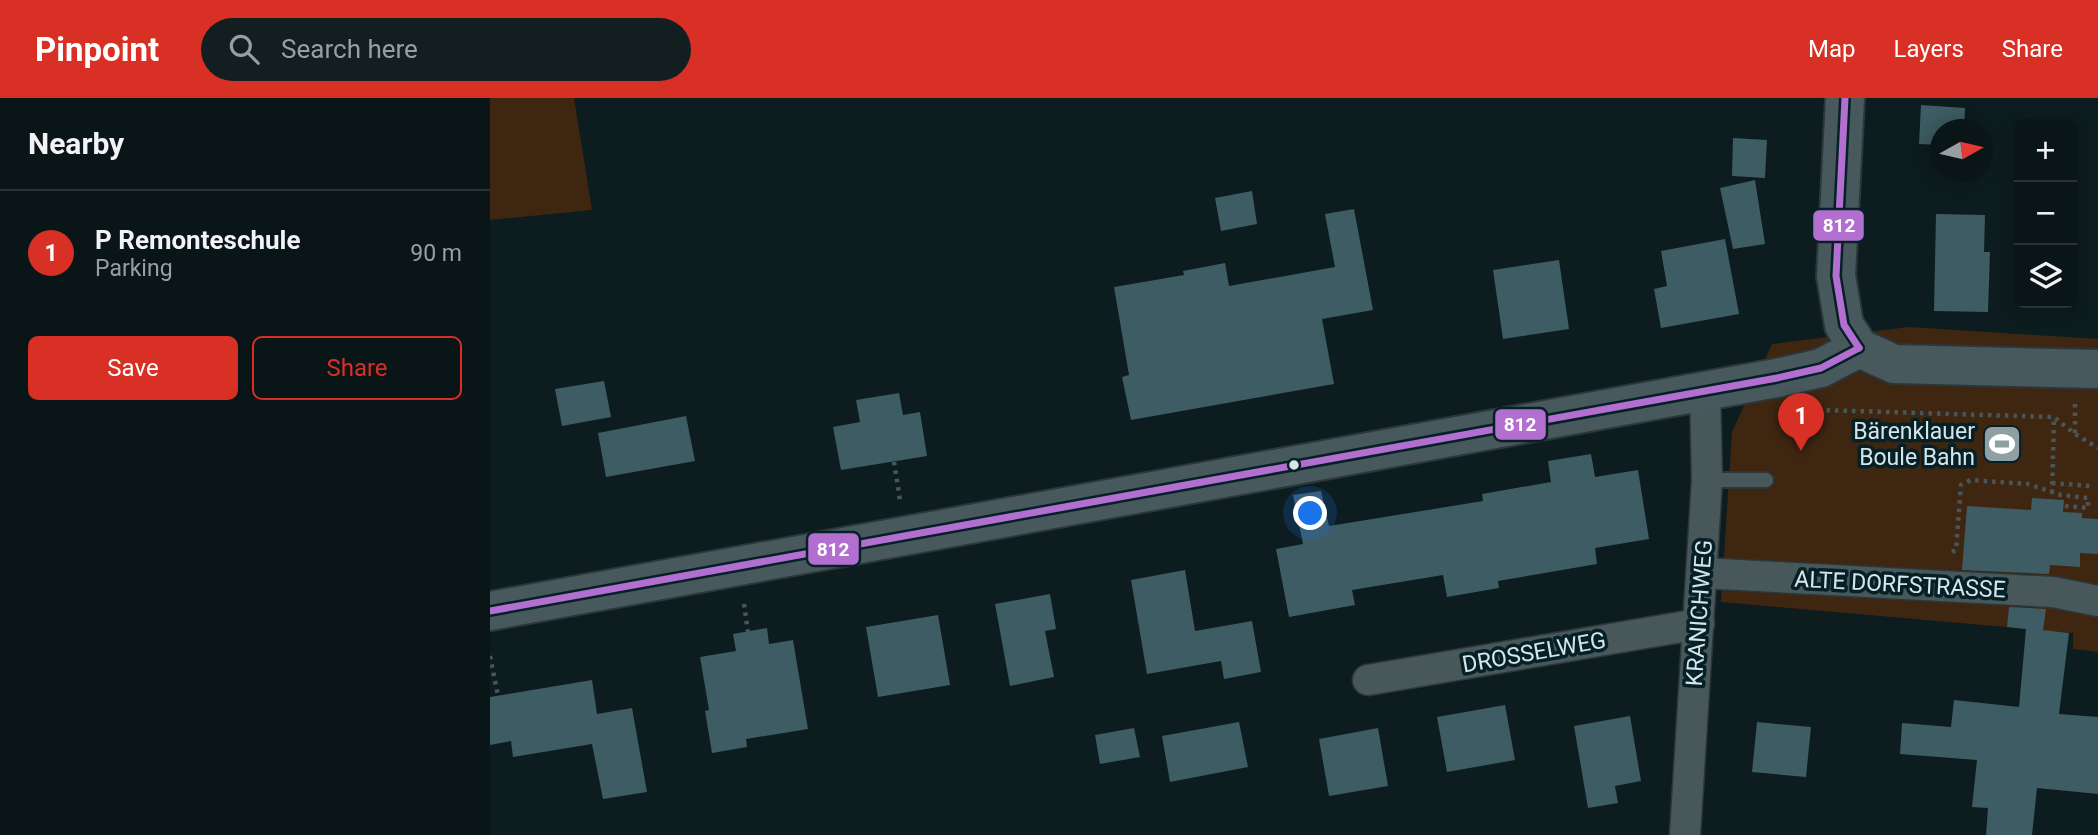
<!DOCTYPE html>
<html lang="en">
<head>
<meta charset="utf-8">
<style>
	:root { --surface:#0a1517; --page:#131e20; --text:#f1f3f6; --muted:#999fa1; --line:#2a3436; --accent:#d93025 }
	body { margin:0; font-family:Roboto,sans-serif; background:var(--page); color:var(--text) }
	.controls { position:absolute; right:21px; top:21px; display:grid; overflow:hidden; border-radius:10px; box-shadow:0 4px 18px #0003 }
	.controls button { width:63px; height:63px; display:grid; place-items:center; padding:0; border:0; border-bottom:2px solid var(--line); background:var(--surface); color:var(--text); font:35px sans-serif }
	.compass { position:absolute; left:1440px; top:21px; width:63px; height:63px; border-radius:50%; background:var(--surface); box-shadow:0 4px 18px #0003; rotate:82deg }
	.you { position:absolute; left:821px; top:416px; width:24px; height:24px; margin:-18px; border:5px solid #fff; border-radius:50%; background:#1a73e8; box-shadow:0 0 0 10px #1a73e833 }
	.badge { display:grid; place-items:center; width:46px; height:46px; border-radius:50%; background:var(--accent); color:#fff; font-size:23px; font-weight:700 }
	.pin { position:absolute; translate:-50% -58px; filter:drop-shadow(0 2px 4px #0008) }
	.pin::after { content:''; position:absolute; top:37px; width:24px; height:21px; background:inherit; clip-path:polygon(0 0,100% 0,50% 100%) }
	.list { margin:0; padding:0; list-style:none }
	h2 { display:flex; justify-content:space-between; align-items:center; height:91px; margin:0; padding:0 28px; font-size:30px }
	h2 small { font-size:23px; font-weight:400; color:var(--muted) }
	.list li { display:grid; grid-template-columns:46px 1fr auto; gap:21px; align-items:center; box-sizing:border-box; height:126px; padding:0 28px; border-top:2px solid var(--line) }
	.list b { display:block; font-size:26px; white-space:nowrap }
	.list p { margin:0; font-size:23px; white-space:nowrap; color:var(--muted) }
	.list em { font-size:23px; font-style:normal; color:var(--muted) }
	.actions { display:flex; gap:14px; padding:21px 28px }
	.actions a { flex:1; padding:16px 0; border:2px solid var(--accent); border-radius:10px; text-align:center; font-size:24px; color:var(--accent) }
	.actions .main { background:var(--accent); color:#fff }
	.icon { flex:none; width:38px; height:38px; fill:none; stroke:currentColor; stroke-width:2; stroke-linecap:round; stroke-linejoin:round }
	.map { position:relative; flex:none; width:1608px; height:737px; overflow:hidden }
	header { display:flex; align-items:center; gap:42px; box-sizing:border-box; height:98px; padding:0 35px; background:var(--accent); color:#fff }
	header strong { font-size:33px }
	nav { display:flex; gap:38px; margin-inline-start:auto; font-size:24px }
	.search { width:490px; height:63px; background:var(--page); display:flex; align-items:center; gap:18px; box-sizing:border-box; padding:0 24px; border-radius:38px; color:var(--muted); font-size:26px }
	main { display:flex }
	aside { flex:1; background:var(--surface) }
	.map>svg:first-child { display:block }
	.green { fill:#3e2611 }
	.building { fill:#3e5c63 }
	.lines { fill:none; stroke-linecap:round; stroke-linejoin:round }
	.lane-casing { stroke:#2b373a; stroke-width:18 }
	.street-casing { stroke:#2b373a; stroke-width:33 }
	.secondary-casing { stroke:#2b373a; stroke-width:42 }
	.path { stroke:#495659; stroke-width:4.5; stroke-dasharray:3.5 5; stroke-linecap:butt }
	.lane { stroke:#48575a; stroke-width:14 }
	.street { stroke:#48575a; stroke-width:30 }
	.secondary { stroke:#48595e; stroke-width:38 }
	.bus-1-casing { stroke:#052127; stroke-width:12 }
	.bus-1 { stroke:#b36fd0; stroke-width:7 }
	.bus-dot { fill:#d6e5e9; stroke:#052127; stroke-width:2.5 }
	.labels { text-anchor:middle; stroke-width:7; stroke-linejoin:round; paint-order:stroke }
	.poi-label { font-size:23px; fill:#d6e5e9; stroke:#052127; text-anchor:end }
	.street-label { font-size:23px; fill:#d6e5e9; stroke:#052127 }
	.line-badge { stroke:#052127; stroke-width:2.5 }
	.badge-label { font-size:19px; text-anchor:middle; font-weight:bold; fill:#fff }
</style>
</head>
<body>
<header>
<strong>Pinpoint</strong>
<div class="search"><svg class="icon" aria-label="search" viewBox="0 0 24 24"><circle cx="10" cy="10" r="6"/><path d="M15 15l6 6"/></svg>Search here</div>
<nav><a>Map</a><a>Layers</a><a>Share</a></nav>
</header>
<main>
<aside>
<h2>Nearby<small></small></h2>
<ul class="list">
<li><span class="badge">1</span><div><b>P Remonteschule</b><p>Parking</p></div><em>90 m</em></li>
</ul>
<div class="actions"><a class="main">Save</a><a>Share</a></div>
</aside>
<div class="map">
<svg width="1608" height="737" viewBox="0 0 1608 737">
	<rect width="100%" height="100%" fill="#0d1c1f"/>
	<g class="green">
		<path d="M0 0H84L102 112 0 122Z"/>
		<path d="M1419 229 1608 241V554L1583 551V535L1231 504 1242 334 1282 246Z"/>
	</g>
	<g class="building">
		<path d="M1431 7 1475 10 1474 32H1451V47L1429 46Z"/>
		<path d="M1243 40 1277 42 1275 80 1242 78Z"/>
		<path d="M1265 82 1275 146 1243 151 1230 90Z"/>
		<path d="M762 93 767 126 731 133 725 100Z"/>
		<path d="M864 111 883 212 832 221 844 286 641 322 632 279 639 277 624 189 694 177 693 173 735 165 739 188 845 169 835 116Z"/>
		<path d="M1446 116 1495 117 1494 154H1500L1498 214 1444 213Z"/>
		<path d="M1235 141 1249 216 1171 230 1164 191 1177 188 1171 153Z"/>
		<path d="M1069 162 1079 231 1013 241 1003 172Z"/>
		<path d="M114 283 121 319 72 328 65 291Z"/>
		<path d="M409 295 413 317 430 314 437 358 351 372 343 329 370 324 366 302Z"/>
		<path d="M196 318 205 363 116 379 108 335Z"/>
		<path d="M1101 356 1105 379 1148 372 1159 441 1105 450 1107 466 1008 483 1009 490 957 499 953 477 862 492 865 507 799 519 786 451 813 446 803 397 831 393 839 428 993 403 992 396 1061 384 1058 363Z"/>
		<path d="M1542 400 1574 402 1573 414 1592 415V420L1608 421V456L1590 455V469L1560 467 1559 476 1472 472 1477 408 1541 412Z"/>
		<path d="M695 472 705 533 762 523 771 574 734 581 731 563 657 576 641 482Z"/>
		<path d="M560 496 566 531 555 533 564 579 520 588 505 506Z"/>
		<path d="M1519 509 1556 511 1553 532 1579 535 1569 616 1608 619V696L1547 690 1542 737H1496L1498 710 1482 709 1487 662 1410 656 1412 625 1461 629 1464 602 1529 609 1536 531 1517 529Z"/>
		<path d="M448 517 460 587 388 599 376 529Z"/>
		<path d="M277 530 279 546 303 542 318 631 256 641 257 649 222 655 215 613 219 612 210 559 246 553 243 536Z"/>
		<path d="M102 582 107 616 142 610 157 694 113 701 102 646 23 659 21 643 0 647V599Z"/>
		<path d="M1015 607 1025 662 957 674 947 619Z"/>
		<path d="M1140 618 1151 683 1125 688 1128 705 1098 710 1084 628Z"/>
		<path d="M749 624 758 669 680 684 672 638Z"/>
		<path d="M1267 624 1321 629 1316 679 1262 674Z"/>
		<path d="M644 630 650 659 610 666 605 637Z"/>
		<path d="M888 630 898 688 839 698 829 641Z"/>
	</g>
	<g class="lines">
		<g class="lane-casing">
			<path id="lane" d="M1217 382H1276"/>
		</g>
		<g class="street-casing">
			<g id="street">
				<path d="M1212 475 1563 494 1608 503"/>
				<path d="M878 582 1209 526"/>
				<path d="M1195 737 1217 382 1215 292"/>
			</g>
		</g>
		<g class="secondary-casing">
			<g id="secondary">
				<path d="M1355 0 1346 178 1354 227 1369 250"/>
				<path d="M1369 250 1404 266 1608 271"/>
				<path d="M0 513 1287 280 1331 270 1369 250"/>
			</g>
		</g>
		<g class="path">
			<path d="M1585 306V336"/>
			<path d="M1328 312 1564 319 1585 336 1608 350"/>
			<path d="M404 364 410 402"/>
			<path d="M1562 385 1600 388"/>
			<path d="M1562 395 1564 320"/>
			<path d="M1462 454 1466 452 1471 387 1481 382 1538 386 1571 397 1598 400V410L1574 408"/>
			<path d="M254 506 258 534"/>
			<path d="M0 558 8 598"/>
		</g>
		<use href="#lane" class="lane"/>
		<use href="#street" class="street"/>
		<use href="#secondary" class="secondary"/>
		<g class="bus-1-casing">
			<g id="bus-1">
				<path d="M1355 0 1346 178 1354 227 1369 250"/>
				<path d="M0 513 1287 280 1331 270 1369 250"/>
			</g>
		</g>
		<use href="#bus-1" class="bus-1"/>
	</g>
	<defs>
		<g id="stadium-square" transform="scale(2.0125)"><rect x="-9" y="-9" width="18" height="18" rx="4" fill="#909fa2" stroke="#052127"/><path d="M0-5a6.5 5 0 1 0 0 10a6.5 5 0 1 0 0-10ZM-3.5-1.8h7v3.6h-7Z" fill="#fff"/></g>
	</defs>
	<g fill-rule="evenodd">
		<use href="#stadium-square" x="1512" y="346"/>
	</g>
	<circle class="bus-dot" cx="804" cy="367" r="6"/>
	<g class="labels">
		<g class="poi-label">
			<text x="1485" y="341">Bärenklauer<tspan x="1485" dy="26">Boule Bahn</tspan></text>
		</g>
		<g class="street-label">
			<text transform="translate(1410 486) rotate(3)" y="8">ALTE DORFSTRASSE</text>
			<text transform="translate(1209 515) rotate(-86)" y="8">KRANICHWEG</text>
			<text transform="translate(1044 554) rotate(-10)" y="8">DROSSELWEG</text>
		</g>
	</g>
	<g class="line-badge">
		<rect x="1322" y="111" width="53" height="33" rx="7" fill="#b36fd0"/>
		<rect x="1004" y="310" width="53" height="33" rx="7" fill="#b36fd0"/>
		<rect x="317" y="434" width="53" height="34" rx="7" fill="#b36fd0"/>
	</g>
	<g class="badge-label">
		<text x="1349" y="134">812</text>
		<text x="1030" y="333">812</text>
		<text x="343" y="458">812</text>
	</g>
</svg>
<div class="controls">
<button>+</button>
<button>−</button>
<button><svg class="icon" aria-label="layers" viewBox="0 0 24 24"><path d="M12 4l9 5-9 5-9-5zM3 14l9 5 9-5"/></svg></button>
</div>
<svg class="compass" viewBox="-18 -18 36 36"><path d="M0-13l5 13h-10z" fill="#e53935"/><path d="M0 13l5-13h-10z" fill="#999fa1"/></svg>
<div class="you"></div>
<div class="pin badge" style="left:1311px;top:353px">1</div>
</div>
</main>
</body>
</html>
